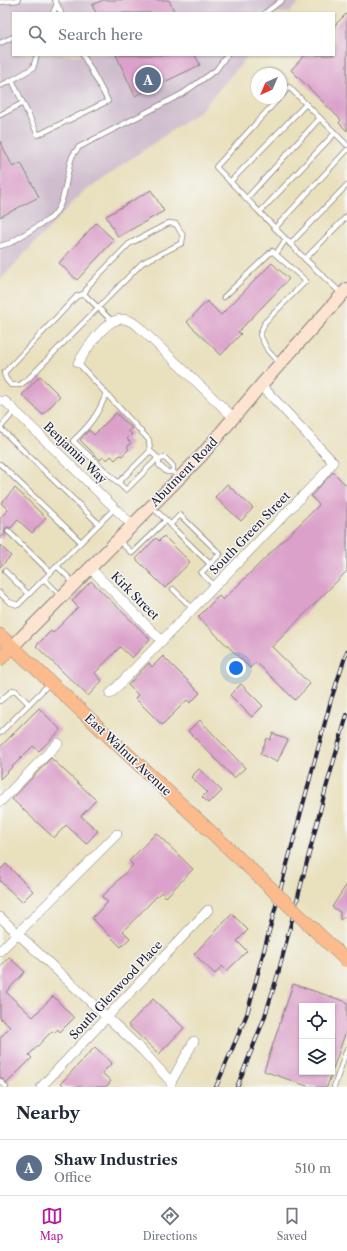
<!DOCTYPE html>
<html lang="en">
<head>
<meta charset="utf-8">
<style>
	:root { --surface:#fff; --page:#f2f2f3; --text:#1f2937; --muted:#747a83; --line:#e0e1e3; --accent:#b5179e }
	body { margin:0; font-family:"Libre Caslon Text",serif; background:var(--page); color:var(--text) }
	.controls { position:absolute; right:12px; bottom:12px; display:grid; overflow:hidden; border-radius:0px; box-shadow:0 1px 3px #0004 }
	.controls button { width:36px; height:36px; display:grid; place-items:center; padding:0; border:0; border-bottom:1px solid var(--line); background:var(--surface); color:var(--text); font:20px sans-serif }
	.compass { position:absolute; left:251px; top:68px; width:36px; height:36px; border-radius:50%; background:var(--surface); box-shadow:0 1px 3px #0004; rotate:224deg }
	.you { position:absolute; left:236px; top:668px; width:14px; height:14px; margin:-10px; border:3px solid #fff; border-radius:50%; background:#1a73e8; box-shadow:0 0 0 6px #1a73e833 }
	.badge { display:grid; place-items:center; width:26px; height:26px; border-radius:50%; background:var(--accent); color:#fff; font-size:13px; font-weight:700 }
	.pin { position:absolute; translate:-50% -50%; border:2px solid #fff; box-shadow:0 1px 4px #0006 }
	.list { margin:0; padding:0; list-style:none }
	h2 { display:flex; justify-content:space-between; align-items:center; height:52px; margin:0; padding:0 16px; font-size:17px }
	h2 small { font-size:13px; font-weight:400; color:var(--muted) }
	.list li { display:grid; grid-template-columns:26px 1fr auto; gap:12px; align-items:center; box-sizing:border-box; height:56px; padding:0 16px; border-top:1px solid var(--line) }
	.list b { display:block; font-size:15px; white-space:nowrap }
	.list p { margin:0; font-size:13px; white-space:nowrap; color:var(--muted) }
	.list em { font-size:13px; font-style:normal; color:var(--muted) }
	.icon { flex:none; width:22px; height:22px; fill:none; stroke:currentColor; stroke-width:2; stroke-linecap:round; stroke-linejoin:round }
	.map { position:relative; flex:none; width:347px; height:1087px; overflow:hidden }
	.search { position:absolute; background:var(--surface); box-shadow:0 1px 3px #0004; left:12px; right:12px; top:12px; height:44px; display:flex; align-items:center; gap:10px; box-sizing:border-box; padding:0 14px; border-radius:0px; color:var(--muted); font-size:15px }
	.sheet { height:108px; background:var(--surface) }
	nav { display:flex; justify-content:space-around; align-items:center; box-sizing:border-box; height:56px; border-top:1px solid var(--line); background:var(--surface); font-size:11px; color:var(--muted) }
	nav a { display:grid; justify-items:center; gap:2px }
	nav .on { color:var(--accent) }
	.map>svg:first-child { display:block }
	.industrial { fill:#cfbdce }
	.building { fill:#dba1ca }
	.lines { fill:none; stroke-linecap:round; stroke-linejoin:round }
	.service-casing { stroke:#86817c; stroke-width:6 }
	.minor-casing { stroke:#86817c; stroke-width:10 }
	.secondary-casing { stroke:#86817c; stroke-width:14 }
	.primary-casing { stroke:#86817c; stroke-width:14 }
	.service { stroke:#fff; stroke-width:4.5 }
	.minor { stroke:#fff; stroke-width:9 }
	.secondary { stroke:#fde4d1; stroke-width:12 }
	.primary { stroke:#fbbb8c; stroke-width:13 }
	.rail-casing { stroke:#22223b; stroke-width:4 }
	.rail { stroke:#f6f6f2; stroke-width:2.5; stroke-dasharray:8; stroke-linecap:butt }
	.primary-bridge-casing { stroke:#86817c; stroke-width:14; stroke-linecap:butt }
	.primary-bridge { stroke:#fbbb8c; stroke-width:13 }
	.labels { text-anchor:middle; stroke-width:3; stroke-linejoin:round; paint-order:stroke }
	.street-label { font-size:12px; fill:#22223b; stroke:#f6f6f2 }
</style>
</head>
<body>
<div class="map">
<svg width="347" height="1087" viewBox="0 0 347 1087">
	<rect width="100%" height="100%" fill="#f6f6f2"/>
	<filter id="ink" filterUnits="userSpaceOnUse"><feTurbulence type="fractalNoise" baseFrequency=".025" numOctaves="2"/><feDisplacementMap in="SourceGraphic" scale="8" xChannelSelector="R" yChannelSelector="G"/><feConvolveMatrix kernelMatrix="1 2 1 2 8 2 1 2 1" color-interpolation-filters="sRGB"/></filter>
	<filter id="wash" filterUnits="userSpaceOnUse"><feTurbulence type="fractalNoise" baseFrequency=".012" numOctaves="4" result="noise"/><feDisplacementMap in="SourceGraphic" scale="16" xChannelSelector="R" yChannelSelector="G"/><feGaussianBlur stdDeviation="0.9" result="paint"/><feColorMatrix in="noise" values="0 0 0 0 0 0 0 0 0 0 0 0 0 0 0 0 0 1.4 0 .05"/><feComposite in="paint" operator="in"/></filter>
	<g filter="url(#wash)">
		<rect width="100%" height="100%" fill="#e9e0be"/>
		<path class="industrial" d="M11 0H302L289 13H13V55H249L200 111 83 192 0 280V6Z"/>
		<g id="blocks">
			<g class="building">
				<path d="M103 0H169L175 13H96L92 5Z"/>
				<path d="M347 13V131L339 123 341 120 291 70 305 55H334V26Z"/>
				<path d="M116 55H195L200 65 135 96Z"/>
				<path d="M0 141 13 167 21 163 39 197 0 217Z"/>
				<path d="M151 190 164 211 118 237 106 216Z"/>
				<path d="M96 223 114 240 77 280 59 263Z"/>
				<path d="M272 263 289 279 238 332 241 334 221 355 187 322 207 301 221 315Z"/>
				<path d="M40 376 60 396 43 415 22 395Z"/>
				<path d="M116 413 132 428 128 431 132 434 127 439 131 443 127 447 129 449 122 456 120 455 115 460 111 456 107 460 103 457 100 460 80 440 89 430 94 435Z"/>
				<path d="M333 472 347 486V571L272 647 310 684 295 700 256 662 250 668 198 617 219 596 223 600 319 505 311 496Z"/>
				<path d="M227 484 253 508 241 521 215 497Z"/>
				<path d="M15 488 46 518 32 533 18 520 11 528 7 527 5 529V534L0 539V518L8 510 1 503Z"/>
				<path d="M164 536 190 562 165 588 136 559 156 538 159 541Z"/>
				<path d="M0 545 11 556 0 567Z"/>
				<path d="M91 581 150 639 132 658 120 647 95 673 102 681 88 696 36 646 51 631 53 633 78 607 72 601Z"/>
				<path d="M163 656 200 693 190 703 187 700 162 725 135 698 138 695 128 685 149 663 152 667Z"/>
				<path d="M241 684 263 706 252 717 230 695Z"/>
				<path d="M39 708 61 730 39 751 33 746 0 779V747Z"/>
				<path d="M200 720 245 768 234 778 188 731Z"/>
				<path d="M273 733 288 740 277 762 260 754 267 738 270 740Z"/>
				<path d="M51 758 96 800 81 816 98 831 86 844 66 825 54 838 12 799Z"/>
				<path d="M199 769 222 791 213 800 212 799 208 803 202 797 207 792 191 777Z"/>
				<path d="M156 833 193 869 166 897 161 892 123 931 130 938 121 947 92 918 108 902 102 897 133 865 129 861Z"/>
				<path d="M6 864 33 891 22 902 0 881V870Z"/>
				<path d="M347 884V915L340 920V912L332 907Z"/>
				<path d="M232 914 248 930 237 941 247 951 227 971 222 966 215 974 194 954Z"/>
				<path d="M9 957 25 972 6 992 33 1017 53 996 74 1018 60 1032 58 1029 54 1033 52 1031 29 1055 32 1058 7 1083 0 1077V1038L10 1027 0 1018V967Z"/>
				<path d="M293 984 347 1002V1028L333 1069H332V1006H302V1072H332L327 1087H310L264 1071Z"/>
				<path d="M153 999 184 1028 159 1054 128 1025Z"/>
				<path d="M95 1047 112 1063 102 1073 111 1081 106 1087H65L61 1083Z"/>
			</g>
		</g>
	</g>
	<g filter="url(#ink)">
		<use href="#blocks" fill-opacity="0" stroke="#86817c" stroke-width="1"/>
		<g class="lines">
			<g class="service-casing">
				<g id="service">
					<path d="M55 0 61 13"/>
					<path d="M0 2 18 0"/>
					<path d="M53 13 57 4"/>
					<path d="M265 13 282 0"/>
					<path d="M0 43 13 37"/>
					<path d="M37 55 33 68 12 80 38 135 108 101 83 55"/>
					<path d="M0 86 12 80"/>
					<path d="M281 96 289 87 347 145"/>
					<path d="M279 98 216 167 305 259 342 294"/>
					<path d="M0 115 23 103"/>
					<path d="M230 182 306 104"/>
					<path d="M246 199 320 118"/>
					<path d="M260 212 335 133"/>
					<path d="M169 223 176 224 183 236 182 243 142 263 28 379 20 385H11L6 379 4 373 77 296 84 294 89 285 129 244Z"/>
					<path d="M275 228 347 150"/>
					<path d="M290 244 347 185"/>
					<path d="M0 246 10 243 51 218C67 203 65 176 72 157 73 154 77 150 79 147L182 94 216 70 227 55"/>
					<path d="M276 254 286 239"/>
					<path d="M305 259 347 216"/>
					<path d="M84 294 113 322"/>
					<path d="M224 297 272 251 306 281 265 322 260 335 268 351 280 364"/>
					<path d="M78 363 149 440 150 451 159 459V465L167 472H173L178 477"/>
					<path d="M106 394C98 415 89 426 73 441L126 490 158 458"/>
					<path d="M0 428 99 524"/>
					<path d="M0 428 15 411"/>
					<path d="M159 459 165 458 173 466V472"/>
					<path d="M0 464 81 542"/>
					<path d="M118 483 150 451"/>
					<path d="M151 506 168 522"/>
					<path d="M8 531 50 572"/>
					<path d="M118 540 132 553 166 520"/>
					<path d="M210 564 170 525 180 515 220 554 201 573 215 586"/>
					<path d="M57 566 74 583"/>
					<path d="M5 571 28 594"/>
					<path d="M44 579 61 596"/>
					<path d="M173 589 193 609"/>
					<path d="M0 593 9 602 18 605 115 508"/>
					<path d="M0 701 13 690 16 691 29 704"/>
					<path d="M0 733 49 684"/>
					<path d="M0 1081 6 1087"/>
					<path d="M334 1087 347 1049"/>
				</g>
			</g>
			<g class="minor-casing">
				<g id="minor">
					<path d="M78 363C86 350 105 319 122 319 129 319 134 323 139 327L234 418"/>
					<path d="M0 401H4L7 403 132 525"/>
					<path d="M90 568 162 641"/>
					<path d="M110 694 323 475 333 462 261 385"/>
					<path d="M0 802 58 743"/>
					<path d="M0 917 142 1050 171 1082"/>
					<path d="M0 951 117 834"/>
					<path d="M41 1087 208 910"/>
					<path d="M171 1087V1082L194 1041"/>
				</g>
			</g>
			<g class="secondary-casing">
				<path id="secondary" d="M12 647 201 456 261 385 347 289"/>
			</g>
			<g class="primary-casing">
				<g id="primary">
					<path d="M0 635 256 874"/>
					<path d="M0 659 12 647"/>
				</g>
			</g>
			<use href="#service" class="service"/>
			<use href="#minor" class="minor"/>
			<use href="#secondary" class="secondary"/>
			<use href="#primary" class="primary"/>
			<g class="rail-casing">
				<g id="rail">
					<path d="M216 1087 247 1014 331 700 347 651"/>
					<path d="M237 1087 264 1019 278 974 326 788 347 715"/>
				</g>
			</g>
			<use href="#rail" class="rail"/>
			<g class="primary-bridge-casing">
				<path id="primary-bridge" d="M256 874 347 961"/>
			</g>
			<use href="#primary-bridge" class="primary-bridge"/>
		</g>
	</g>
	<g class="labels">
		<g class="street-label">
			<text transform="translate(75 453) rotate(44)" y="4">Benjamin Way</text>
			<text transform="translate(184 472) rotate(-46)" y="4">Abutment Road</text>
			<text transform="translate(250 533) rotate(-46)" y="4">South Green Street</text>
			<text transform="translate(135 596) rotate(45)" y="4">Kirk Street</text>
			<text transform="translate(128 755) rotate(43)" y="4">East Walnut Avenue</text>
			<text transform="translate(116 990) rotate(-47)" y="4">South Glenwood Place</text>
		</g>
	</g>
</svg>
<div class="controls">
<button><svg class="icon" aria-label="locate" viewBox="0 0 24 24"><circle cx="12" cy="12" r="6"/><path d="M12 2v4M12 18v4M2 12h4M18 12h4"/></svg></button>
<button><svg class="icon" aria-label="layers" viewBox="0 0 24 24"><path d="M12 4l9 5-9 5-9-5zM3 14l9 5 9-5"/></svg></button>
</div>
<svg class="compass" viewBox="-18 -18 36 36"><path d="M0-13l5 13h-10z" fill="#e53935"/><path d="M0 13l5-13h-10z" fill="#747a83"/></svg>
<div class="you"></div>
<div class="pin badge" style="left:148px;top:80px;background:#5c6f8a">A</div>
<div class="search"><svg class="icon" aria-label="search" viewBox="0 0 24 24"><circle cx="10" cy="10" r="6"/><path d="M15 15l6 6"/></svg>Search here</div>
</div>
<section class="sheet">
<h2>Nearby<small></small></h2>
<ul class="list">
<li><span class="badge" style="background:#5c6f8a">A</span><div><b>Shaw Industries</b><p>Office</p></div><em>510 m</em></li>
</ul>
</section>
<nav>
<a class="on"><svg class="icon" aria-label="map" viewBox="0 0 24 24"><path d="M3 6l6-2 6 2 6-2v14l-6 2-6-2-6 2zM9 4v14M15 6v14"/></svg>Map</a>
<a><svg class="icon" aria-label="directions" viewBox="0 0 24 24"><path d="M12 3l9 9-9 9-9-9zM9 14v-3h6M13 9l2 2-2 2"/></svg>Directions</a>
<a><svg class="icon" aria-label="saved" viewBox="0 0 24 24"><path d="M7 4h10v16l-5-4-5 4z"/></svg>Saved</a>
</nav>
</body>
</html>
